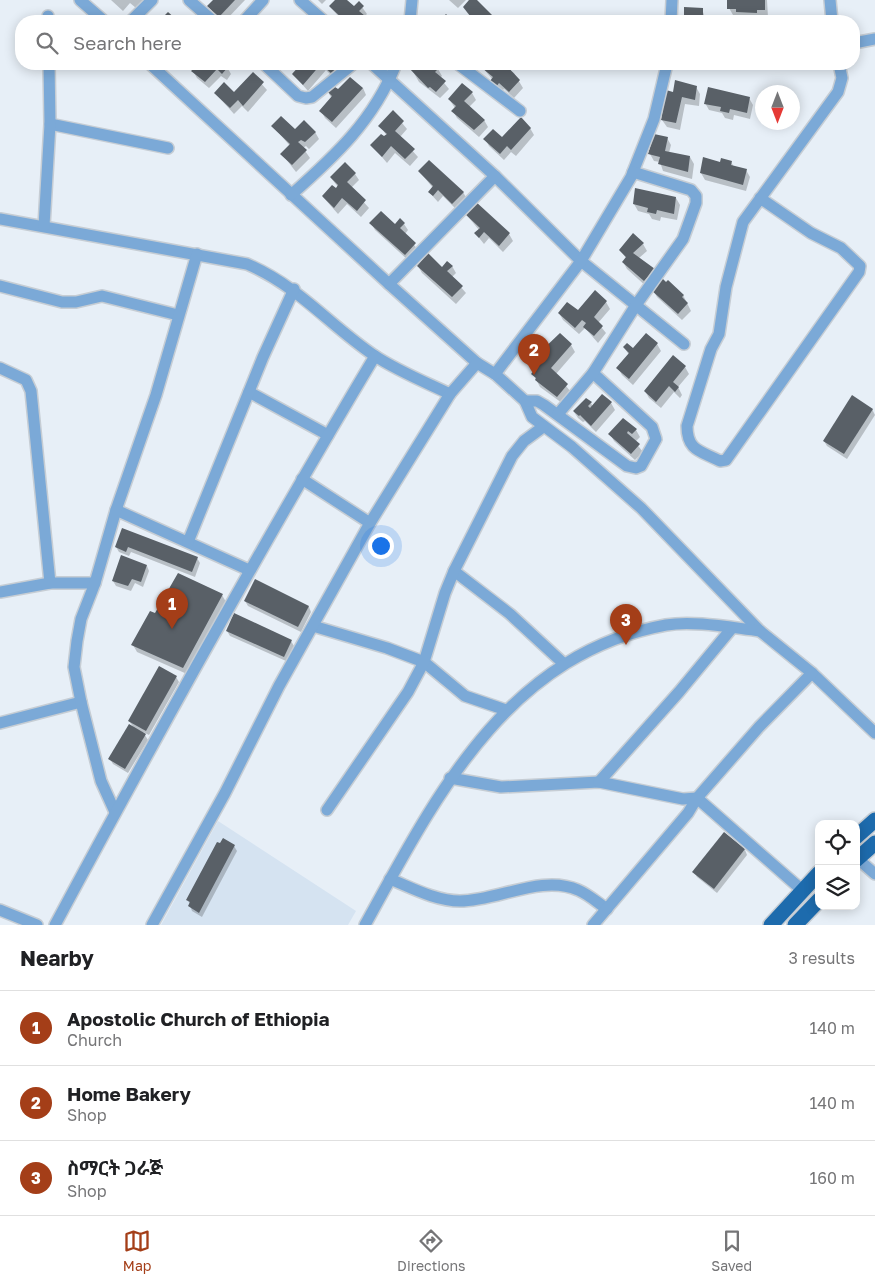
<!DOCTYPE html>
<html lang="en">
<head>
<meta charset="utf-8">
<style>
	:root { --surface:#fff; --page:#f2f2f2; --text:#202124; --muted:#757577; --line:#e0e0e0; --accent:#a43e18 }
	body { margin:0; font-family:"Golos Text","Noto Sans Ethiopic",sans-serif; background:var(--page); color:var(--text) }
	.controls { position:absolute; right:15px; bottom:15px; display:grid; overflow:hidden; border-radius:10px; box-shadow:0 2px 12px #0003 }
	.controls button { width:45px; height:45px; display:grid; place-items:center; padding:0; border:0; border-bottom:1px solid var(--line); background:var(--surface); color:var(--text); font:25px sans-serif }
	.compass { position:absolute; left:755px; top:85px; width:45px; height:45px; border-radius:50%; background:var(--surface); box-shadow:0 2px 12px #0003; rotate:180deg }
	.you { position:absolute; left:380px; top:545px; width:18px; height:18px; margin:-12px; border:4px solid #fff; border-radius:50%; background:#1a73e8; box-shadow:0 0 0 8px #1a73e833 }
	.badge { display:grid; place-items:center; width:32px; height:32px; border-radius:50%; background:var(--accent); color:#fff; font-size:16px; font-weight:700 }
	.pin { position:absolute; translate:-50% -41px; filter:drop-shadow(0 1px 2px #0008) }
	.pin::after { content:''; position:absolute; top:26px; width:18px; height:15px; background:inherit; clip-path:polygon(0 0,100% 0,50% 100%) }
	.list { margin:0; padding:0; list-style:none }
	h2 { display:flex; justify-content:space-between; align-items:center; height:65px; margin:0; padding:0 20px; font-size:21px }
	h2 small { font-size:16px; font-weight:400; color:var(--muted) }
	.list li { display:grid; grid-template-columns:32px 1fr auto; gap:15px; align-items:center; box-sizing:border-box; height:75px; padding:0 20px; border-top:1px solid var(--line) }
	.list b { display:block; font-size:19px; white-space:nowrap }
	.list p { margin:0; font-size:16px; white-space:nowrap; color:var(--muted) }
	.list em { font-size:16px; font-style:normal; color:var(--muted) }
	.icon { flex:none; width:28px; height:28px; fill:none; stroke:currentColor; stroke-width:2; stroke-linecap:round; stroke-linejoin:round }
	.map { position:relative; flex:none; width:875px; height:925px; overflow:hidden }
	.search { position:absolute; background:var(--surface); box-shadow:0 2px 12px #0003; left:15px; right:15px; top:15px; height:55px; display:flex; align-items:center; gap:12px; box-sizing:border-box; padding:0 18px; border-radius:20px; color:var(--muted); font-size:19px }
	.sheet { height:290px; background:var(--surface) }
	nav { display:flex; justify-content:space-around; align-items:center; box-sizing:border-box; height:70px; border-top:1px solid var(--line); background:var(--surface); font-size:14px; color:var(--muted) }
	nav a { display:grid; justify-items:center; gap:2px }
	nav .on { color:var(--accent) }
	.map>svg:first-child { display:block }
	.built { fill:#d5e3f1 }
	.shadow { fill:#0003 }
	.building { fill:#596067 }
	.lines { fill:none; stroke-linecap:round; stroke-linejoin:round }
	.minor-casing { stroke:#c6cdd4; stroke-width:14 }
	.primary-casing { stroke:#c6cdd4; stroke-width:18 }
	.minor { stroke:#7ba9d7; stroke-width:11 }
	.primary { stroke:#1d6bad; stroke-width:15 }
</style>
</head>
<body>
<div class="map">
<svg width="875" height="925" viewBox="0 0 875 925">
	<rect width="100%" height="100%" fill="#e7eff7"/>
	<path class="built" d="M218 821 356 911 348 925H161Z"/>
	<g class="shadow">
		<path d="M111 0H143L136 8 130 3 123 11Z"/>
		<path d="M214 0H245L225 21H222L213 13 209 6Z"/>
		<path d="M318 0H326L322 4Z"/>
		<path d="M337 0H345L354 8 359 3 367 14 364 17 369 21H343L330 7Z"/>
		<path d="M449 0H466L458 8Z"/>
		<path d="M728 0H767L768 17H760V19H741L740 16 733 15 729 8Z"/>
		<path d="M702 9 706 21H685Z"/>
		<path d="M190 17 195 21H187Z"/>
		<path d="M180 64H187L183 67Z"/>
		<path d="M199 64H230L227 67 231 74 227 80 221 76 209 88 197 78 193 71Z"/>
		<path d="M278 64H290L284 70Z"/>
		<path d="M302 64H341L345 71 336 80 326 70 308 91 293 74Z"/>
		<path d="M414 64H426L429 67 432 64 438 69 442 76 440 78 449 89 440 98 419 82 411 68Z"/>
		<path d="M488 64H501L514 73 523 88 514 98 504 89 500 93 495 88 493 80 483 68Z"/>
		<path d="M253 74 267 90 248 112 242 106 234 114 215 93 234 94Z"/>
		<path d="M696 87 700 94 699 106 685 104 680 130 667 127 662 120 674 93Z"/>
		<path d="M363 88 366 95 336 128 325 118 321 111 332 99 328 92Z"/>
		<path d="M472 93 476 100 469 107 484 120 488 127 479 137 457 118 453 111 455 108 449 99Z"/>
		<path d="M749 98 753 105 750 119 734 115 733 120 725 118 722 113 709 110 705 103Z"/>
		<path d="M393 112 407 129 400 137 418 157 410 166 395 153 387 163 372 145 387 136 380 126Z"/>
		<path d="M273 126 315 132 319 139 309 149 306 146 303 148 310 158 296 172 282 154 290 146Z"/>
		<path d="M530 128 534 135 516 156 511 152 504 160 489 146 485 139H502Z"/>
		<path d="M667 138 671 145 669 153 690 157 694 164 692 179 663 171 660 162 654 161 650 154Z"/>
		<path d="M704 158 721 163 731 162 734 167 746 170 750 177 746 191 705 180 701 173Z"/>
		<path d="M419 171 463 192 467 199 457 210 443 196 438 202 429 192 433 188Z"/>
		<path d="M355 174 359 180 351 188 369 208 361 217 347 204 338 214 323 197 338 187 331 178Z"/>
		<path d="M676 198 680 205 677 220 661 217 660 221 652 219 649 214 638 211 634 204Z"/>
		<path d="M465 213 509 234 513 241 503 252 489 238 484 244 476 234 479 230Z"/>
		<path d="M371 223 395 226 404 224 408 230 405 234 419 251 409 261 375 230Z"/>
		<path d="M643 244 647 251 639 258 654 270 648 288 627 269 623 262 626 258 620 250Z"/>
		<path d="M418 266 442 268 452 266 456 273 452 277 466 293 456 304 422 273Z"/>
		<path d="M653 290 683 295 691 311 682 320 657 297Z"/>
		<path d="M606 302 610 309 598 323 606 333 598 343 585 328 579 334 563 320 559 313 578 312Z"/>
		<path d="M657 344 661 351 633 385 622 375 618 368 629 355 624 347 633 350Z"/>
		<path d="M571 345 575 352 556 374 571 392 562 403 540 387 533 374 545 361 540 353Z"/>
		<path d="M685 367 689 374 678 387 682 395 680 398 674 392 661 408 649 398 645 391Z"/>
		<path d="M602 396 611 403 615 410 596 432 585 421 583 422 578 418 574 412 591 403 593 407Z"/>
		<path d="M872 409 875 415 847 459 827 446 824 441Z"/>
		<path d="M623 420 636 430 640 437 635 442 643 452 635 460 614 441 610 434Z"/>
		<path d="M123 529 197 558 200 563 195 577 131 552 129 556 119 552 116 547Z"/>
		<path d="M147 566 149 571 143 587 135 583 131 591 116 586 113 581Z"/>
		<path d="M222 595 226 602 187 674 137 652 133 645Z"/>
		<path d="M245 601 309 607 311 612 301 632 248 606Z"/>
		<path d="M227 631 291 641 294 646 286 661 230 636Z"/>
		<path d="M159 668 176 677 179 682 149 735 143 732 148 740 128 773 113 764 110 759 134 728 129 721Z"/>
		<path d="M724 834 745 850 747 855 717 893 697 877 694 872Z"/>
		<path d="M234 846 237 851 202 917 192 911 188 900Z"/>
	</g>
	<g class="building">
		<path d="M213 0H235L219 17 207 6Z"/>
		<path d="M335 0H347L354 6 359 1 364 6 359 11 371 21H345L329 6Z"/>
		<path d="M469 0H477L498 21H474L463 7Z"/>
		<path d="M727 0H765V10H757V13L736 12V9H727Z"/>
		<path d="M684 7 703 8V21H684Z"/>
		<path d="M168 12 178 21H159Z"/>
		<path d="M446 14 452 20 454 18 458 21H439Z"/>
		<path d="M269 15 275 21H262Z"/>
		<path d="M198 64H224L228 67 222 74 217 69 205 82 191 71Z"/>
		<path d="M301 64H341L332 74 321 64 303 85 292 74Z"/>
		<path d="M413 64H434L439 68 435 72 446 81 436 92 430 87 428 88 409 68Z"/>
		<path d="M486 64H505L520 80 509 92 499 83 496 87 490 81 493 77 482 68Z"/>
		<path d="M253 72 264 82 243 106 238 100 230 108 214 93 224 82 234 92Z"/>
		<path d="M350 77 363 88 332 122 319 111 332 96 327 91 332 85 338 89Z"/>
		<path d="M675 80 697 86 695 100 682 97 676 123 661 120 666 90 673 92Z"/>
		<path d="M462 83 473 92 464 101 485 120 474 130 451 111 456 106 448 99Z"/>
		<path d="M708 87 750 97 747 113 730 109 729 113 720 111 721 107 704 104Z"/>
		<path d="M393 110 404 121 395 131 415 149 405 159 391 146 382 157 370 145 381 134 384 136 387 134 378 126Z"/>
		<path d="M281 116 295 129 304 120 316 132 305 142 301 140 298 142 307 150 292 165 280 154 290 144 271 126Z"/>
		<path d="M521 117 531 128 511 150 507 146 500 154 483 139 493 129 502 137Z"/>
		<path d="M654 134 668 137 665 151 690 156 688 172 658 164 660 157 648 154Z"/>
		<path d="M703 157 720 162 721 158 732 161 731 165 747 169 743 185 700 173Z"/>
		<path d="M429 160 464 192 452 204 438 190 433 196 428 192 433 186 418 171Z"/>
		<path d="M345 162 356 173 347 182 366 200 357 211 342 198 334 208 322 196 332 185 336 188 338 185 330 177Z"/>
		<path d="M635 188 676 197 674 214 657 210 656 214 647 212 648 208 633 204Z"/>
		<path d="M475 201 510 233 499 246 484 232 479 238 474 233 480 228 464 213Z"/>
		<path d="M381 211 395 224 400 218 405 223 400 228 416 243 405 255 369 223Z"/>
		<path d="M633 233 644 243 633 253 655 269 644 281 622 262 626 257 619 250Z"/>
		<path d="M428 253 442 267 447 261 453 266 447 271 463 286 452 297 417 266Z"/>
		<path d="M662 278 666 282 668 280 684 295 682 297 688 303 678 314 651 290Z"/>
		<path d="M595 290 607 301 594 317 603 326 594 336 583 327 586 323 582 320 575 328 558 313 567 302 578 310Z"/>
		<path d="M560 333 572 344 551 368 568 384 557 397 535 380 536 378 531 374 545 358 539 353Z"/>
		<path d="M646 333 658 343 629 379 616 368 629 353 623 347 627 343 633 348Z"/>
		<path d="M673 355 686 366 673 382 679 387 675 392 669 386 656 402 644 391Z"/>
		<path d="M602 394 612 402 591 426 580 415 579 416 573 411 586 398 592 402 588 406 590 408Z"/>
		<path d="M852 395 873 409 844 454 823 441Z"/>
		<path d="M623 418 637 429 632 434 628 431 627 433 640 444 631 454 608 434Z"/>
		<path d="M122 528 198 557 192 572 128 547 126 552 115 547Z"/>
		<path d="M121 555 147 565 141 582 132 579 128 586 112 581Z"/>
		<path d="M178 573 223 594 183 668 131 645 150 611 155 613Z"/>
		<path d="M255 579 309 606 298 627 244 601Z"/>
		<path d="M234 613 292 640 284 657 226 631Z"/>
		<path d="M159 666 177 676 146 731 128 721Z"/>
		<path d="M129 724 146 734 125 769 108 759Z"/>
		<path d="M724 832 745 849 714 889 692 872Z"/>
		<path d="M223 838 235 845 199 913 188 906 190 902 186 900 217 842 220 843Z"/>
	</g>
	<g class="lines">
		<g class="minor-casing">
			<g id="minor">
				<path d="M80 0 104 21"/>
				<path d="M189 0 213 21"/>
				<path d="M300 0 324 21"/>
				<path d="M830 0 832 21"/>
				<path d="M48 16V21"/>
				<path d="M131 21 152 0"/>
				<path d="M244 21 263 0"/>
				<path d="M410 21 412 0"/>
				<path d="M671 21 672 0"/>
				<path d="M854 43 875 39"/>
				<path d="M150 64 389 284 477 363 495 374 525 401 532 417 572 447 641 508 760 631 812 673 875 733"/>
				<path d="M264 64 298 96 306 98 312 97 353 64"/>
				<path d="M372 64 495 176 581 261 684 344"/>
				<path d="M458 64 520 111"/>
				<path d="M50 124 168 148"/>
				<path d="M291 195C335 156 374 120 396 64"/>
				<path d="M760 198 811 233 841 248 860 266 859 272 726 460 720 461C701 451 687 451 687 426L711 349 719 334 726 287 743 222 838 92 842 78 839 64"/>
				<path d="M0 219 247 264C300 287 329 325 375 356 398 371 425 382 450 394L477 363"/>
				<path d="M44 226 50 124 49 64"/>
				<path d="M389 284 495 176"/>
				<path d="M0 286 62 302H76L102 296 178 315"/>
				<path d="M0 368 26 380 31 391 50 583"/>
				<path d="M495 374 581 261 631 177 654 119 667 64"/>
				<path d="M249 392 328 435"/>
				<path d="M525 401H537L544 405 627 466 636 468 641 466 656 439 652 427 593 373"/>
				<path d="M558 414 593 373 636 305 683 239 696 203V196L691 190 633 172"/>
				<path d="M302 479 370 523"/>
				<path d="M116 510 249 570"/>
				<path d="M188 542 263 357 294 289"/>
				<path d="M454 571 510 614 563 663"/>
				<path d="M0 592 50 583H95"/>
				<path d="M313 626 387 648 424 662 465 696 506 710"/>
				<path d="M0 723 81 702"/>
				<path d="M450 778 501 787 599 782 683 799 697 798 802 890"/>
				<path d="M599 782 679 692 732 628"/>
				<path d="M327 810 408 692 424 662 445 593 454 571 512 456 524 441 543 427"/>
				<path d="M115 812 101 781 81 702 74 667 77 641 81 619 95 583 116 510 156 395 197 254"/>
				<path d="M858 859 875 874"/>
				<path d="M390 879C412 888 436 901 460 901 497 901 542 874 578 890 588 894 598 903 607 909"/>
				<path d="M0 910 37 925"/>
				<path d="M55 925C158 733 263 543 375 356"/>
				<path d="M152 925 225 793 279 686 370 523 450 394"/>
				<path d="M365 925C436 796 507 654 666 625 694 620 733 628 760 631"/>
				<path d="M593 925 688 813 697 798 759 727 812 673"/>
			</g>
		</g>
		<g class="primary-casing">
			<g id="primary">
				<path d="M856 837 875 820"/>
				<path d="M856 860 875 843"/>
				<path d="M771 925 819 873"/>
				<path d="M795 925 819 900"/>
			</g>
		</g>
		<use href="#minor" class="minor"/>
		<use href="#primary" class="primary"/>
	</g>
</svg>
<div class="controls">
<button><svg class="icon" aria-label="locate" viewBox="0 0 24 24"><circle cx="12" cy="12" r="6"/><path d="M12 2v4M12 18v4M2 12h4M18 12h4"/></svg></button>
<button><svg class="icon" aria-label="layers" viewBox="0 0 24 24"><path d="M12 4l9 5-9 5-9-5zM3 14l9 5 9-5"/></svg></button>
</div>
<svg class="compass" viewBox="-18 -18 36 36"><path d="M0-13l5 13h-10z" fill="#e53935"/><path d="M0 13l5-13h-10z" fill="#757577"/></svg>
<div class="you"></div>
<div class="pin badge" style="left:172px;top:629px">1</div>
<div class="pin badge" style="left:534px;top:375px">2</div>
<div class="pin badge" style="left:626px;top:645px">3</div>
<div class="search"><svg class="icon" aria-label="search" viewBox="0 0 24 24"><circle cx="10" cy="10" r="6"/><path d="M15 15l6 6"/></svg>Search here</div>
</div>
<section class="sheet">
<h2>Nearby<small>3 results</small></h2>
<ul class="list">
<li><span class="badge">1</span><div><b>Apostolic Church of Ethiopia</b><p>Church</p></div><em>140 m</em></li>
<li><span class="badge">2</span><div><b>Home Bakery</b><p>Shop</p></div><em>140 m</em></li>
<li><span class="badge">3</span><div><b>ስማርት ጋራጅ</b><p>Shop</p></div><em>160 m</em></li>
</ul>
</section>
<nav>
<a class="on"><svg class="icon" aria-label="map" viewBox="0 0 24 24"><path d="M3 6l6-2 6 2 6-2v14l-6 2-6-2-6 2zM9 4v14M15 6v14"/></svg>Map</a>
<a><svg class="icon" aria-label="directions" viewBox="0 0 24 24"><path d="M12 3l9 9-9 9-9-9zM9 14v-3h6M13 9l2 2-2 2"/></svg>Directions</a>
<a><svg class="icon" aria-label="saved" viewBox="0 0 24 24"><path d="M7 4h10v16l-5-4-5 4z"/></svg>Saved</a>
</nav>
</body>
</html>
